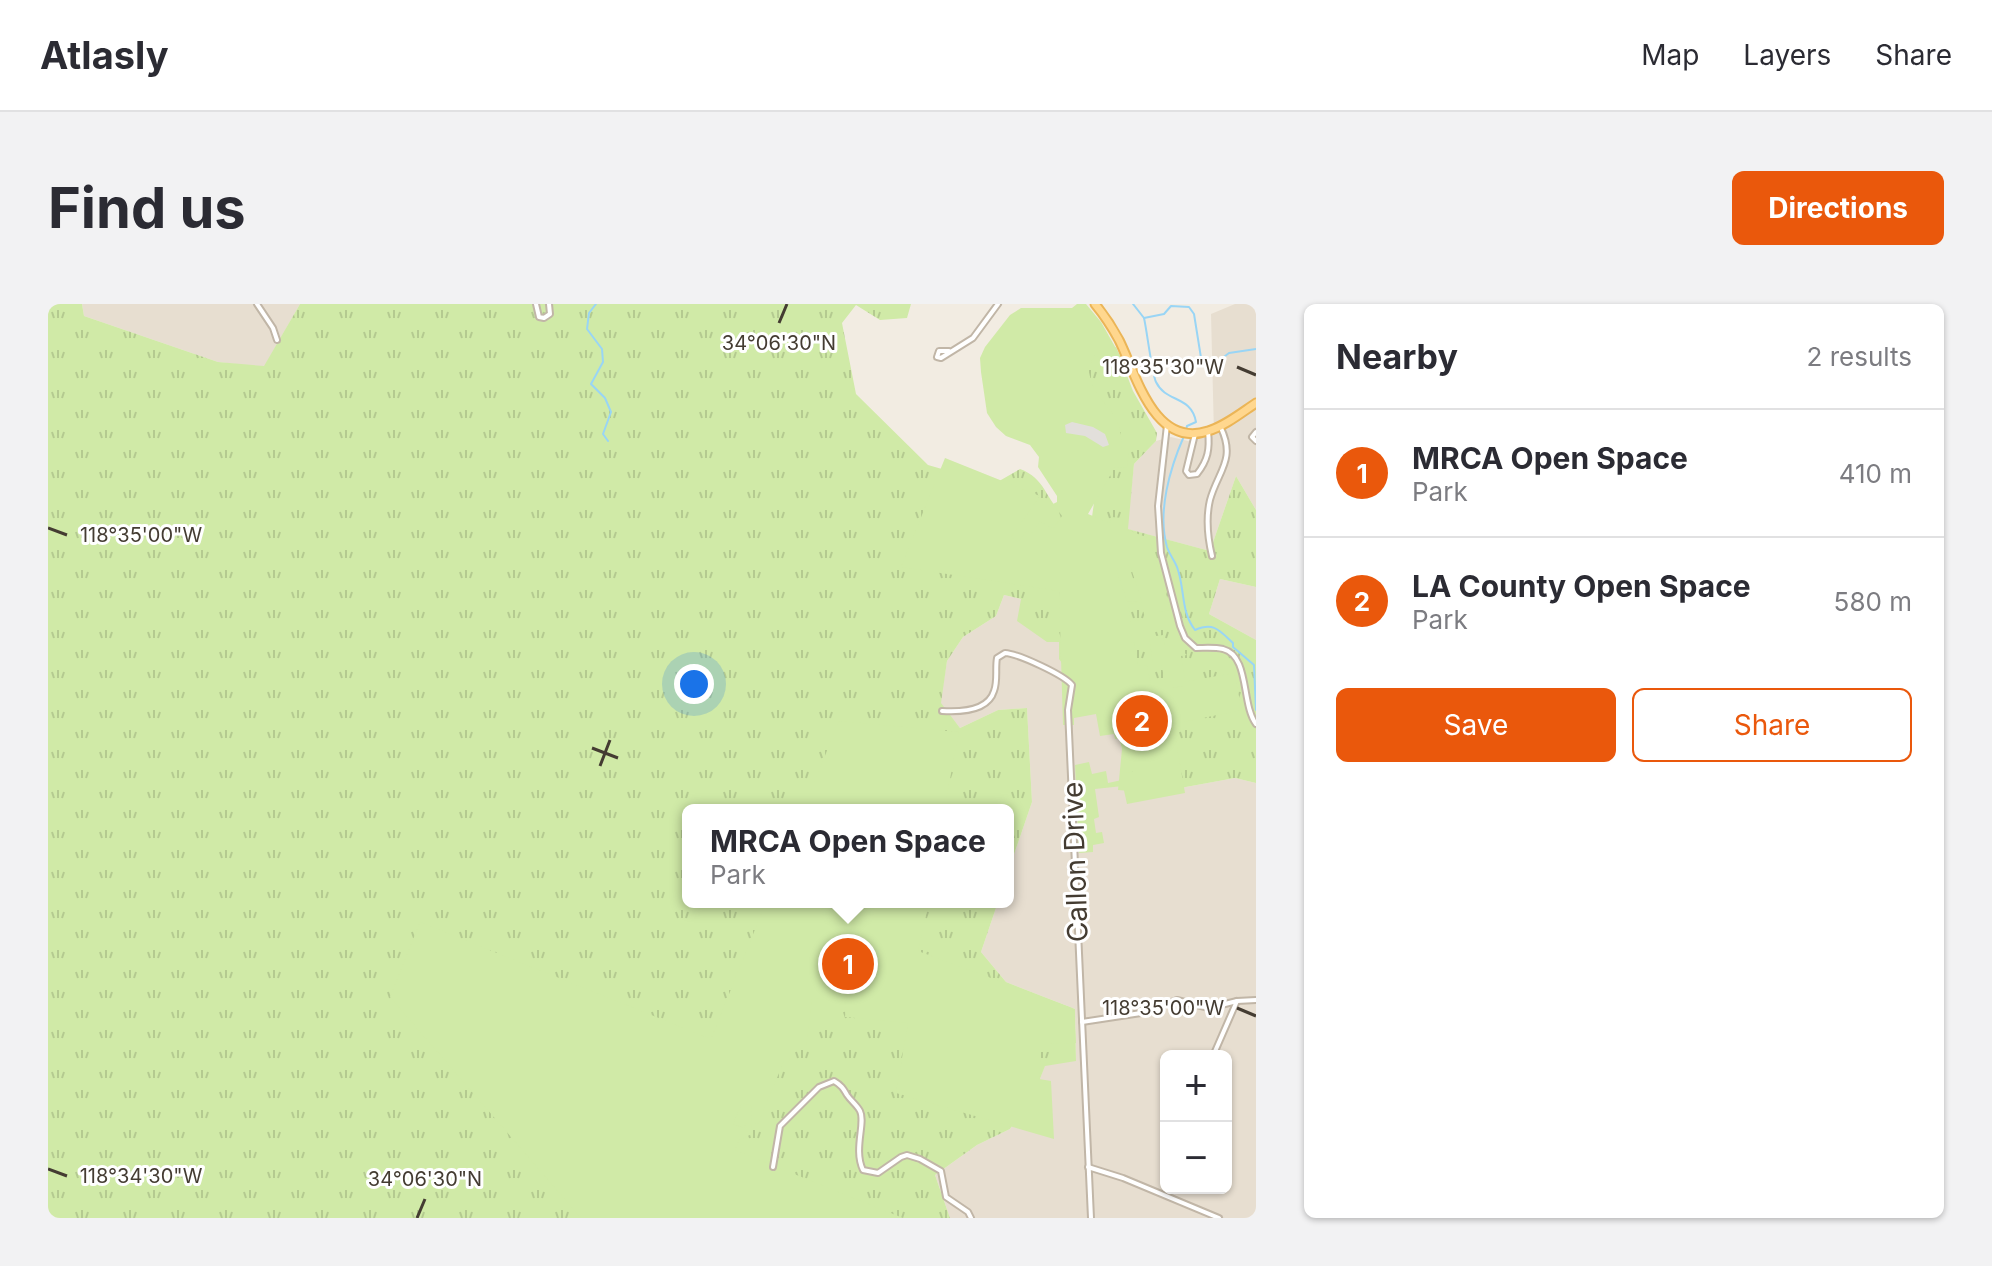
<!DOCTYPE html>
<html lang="en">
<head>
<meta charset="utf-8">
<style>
	:root { --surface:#fff; --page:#f2f2f3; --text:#2b2b33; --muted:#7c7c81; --line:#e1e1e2; --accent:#ea580c }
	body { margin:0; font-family:Inter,sans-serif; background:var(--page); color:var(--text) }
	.controls { position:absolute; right:24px; bottom:24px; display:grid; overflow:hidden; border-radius:12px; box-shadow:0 2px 6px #0004 }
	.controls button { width:72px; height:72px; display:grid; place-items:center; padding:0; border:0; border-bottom:2px solid var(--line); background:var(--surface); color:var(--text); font:40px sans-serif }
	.you { position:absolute; left:646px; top:380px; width:28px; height:28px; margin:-20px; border:6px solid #fff; border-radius:50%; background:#1a73e8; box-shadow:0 0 0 12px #1a73e833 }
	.badge { display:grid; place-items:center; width:52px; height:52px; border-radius:50%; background:var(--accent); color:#fff; font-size:26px; font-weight:700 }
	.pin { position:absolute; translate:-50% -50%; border:4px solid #fff; box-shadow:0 2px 8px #0006 }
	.popup { position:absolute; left:634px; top:500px; width:332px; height:104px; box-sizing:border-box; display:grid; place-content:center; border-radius:12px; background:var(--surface); filter:drop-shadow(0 2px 6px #0005); font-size:26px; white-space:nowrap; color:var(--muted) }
	.popup b { font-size:30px; color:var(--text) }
	.popup::after { content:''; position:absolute; left:50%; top:100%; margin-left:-16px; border:16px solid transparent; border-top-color:var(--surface) }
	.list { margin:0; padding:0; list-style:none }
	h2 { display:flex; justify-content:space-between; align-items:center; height:104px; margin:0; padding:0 32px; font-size:34px }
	h2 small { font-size:26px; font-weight:400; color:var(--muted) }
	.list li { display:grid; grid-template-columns:52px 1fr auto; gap:24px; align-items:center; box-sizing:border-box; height:128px; padding:0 32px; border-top:2px solid var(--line) }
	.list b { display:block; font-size:30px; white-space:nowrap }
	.list p { margin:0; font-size:26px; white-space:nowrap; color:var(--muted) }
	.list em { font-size:26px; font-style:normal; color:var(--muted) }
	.actions { display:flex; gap:16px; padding:24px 32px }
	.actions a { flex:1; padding:18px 0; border:2px solid var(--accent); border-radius:12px; text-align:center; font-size:28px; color:var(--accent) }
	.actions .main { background:var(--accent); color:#fff }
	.map { position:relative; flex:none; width:1208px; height:914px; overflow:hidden; border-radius:12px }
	header { display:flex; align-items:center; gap:48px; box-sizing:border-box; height:112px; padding:0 40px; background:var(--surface); border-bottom:2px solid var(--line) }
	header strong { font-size:38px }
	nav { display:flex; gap:44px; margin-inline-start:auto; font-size:28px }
	.intro { display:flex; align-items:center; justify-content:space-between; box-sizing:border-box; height:192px; padding:0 48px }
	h1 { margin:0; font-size:56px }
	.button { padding:20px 36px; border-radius:12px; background:var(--accent); color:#fff; font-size:28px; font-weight:700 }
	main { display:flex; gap:48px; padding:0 48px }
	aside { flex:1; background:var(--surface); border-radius:12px; box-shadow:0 2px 6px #0004 }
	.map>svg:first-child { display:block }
	.residential { fill:#e7ded0; fill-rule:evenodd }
	.grass { fill:url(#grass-tufts) }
	.green { fill:#d0eaa7; fill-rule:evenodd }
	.parking { fill:#e2dfdb }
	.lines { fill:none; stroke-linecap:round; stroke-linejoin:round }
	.stream { stroke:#99d5f5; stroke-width:2 }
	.street-casing { stroke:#c1b6a7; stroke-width:8 }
	.primary-casing { stroke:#ebb557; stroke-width:11 }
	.street { stroke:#fff; stroke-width:4 }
	.primary { stroke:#ffd78e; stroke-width:7 }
	.ticks { fill:none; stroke:#443c32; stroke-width:3 }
	.labels { text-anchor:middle; stroke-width:6; stroke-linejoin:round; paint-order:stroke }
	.street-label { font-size:28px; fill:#443c32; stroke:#fff }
	.ticks-label { font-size:20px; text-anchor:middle; fill:#443c32; stroke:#fff; stroke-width:6; stroke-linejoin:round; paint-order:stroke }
</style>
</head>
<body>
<header>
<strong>Atlasly</strong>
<nav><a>Map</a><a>Layers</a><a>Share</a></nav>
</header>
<div class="intro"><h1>Find us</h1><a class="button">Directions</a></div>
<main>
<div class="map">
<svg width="1208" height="914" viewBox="0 0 1208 914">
	<defs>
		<pattern id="grass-tufts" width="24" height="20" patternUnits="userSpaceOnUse" patternTransform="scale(2)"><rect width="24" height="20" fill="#d0eaa7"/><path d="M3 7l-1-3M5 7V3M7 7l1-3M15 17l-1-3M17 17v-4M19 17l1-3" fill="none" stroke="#b4ca90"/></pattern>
	</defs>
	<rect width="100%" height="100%" fill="#f2ece2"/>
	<g class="residential">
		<path d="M34 0H252L216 63 170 58 36 12Z"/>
		<path d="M1187 0H1208V206L1188 172 1162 247 1079 225 1086 160 1108 137 1123 133 1140 137 1166 131 1163 10Z"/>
		<path d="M1172 275 1208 283V336L1161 310Z"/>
		<path d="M956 291 973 295 1055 383 1074 445 1105 489 1187 474 1208 479V914H902L887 871 929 841 962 825 990 780 997 761 1028 756 1027 705 958 678 933 648 950 598H960V568L984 498 979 404 950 406 912 424 892 399 899 357 915 333 948 312ZM1118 752H1178V884H1118Z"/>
	</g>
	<path class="grass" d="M0 0H34L36 12 170 58 216 62 252 0H863L859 14 832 16 808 1 794 19 808 90 880 161 946 180 972 165C1000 175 998 201 1017 209 1025 212 1036 212 1044 213L1047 191 1022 60 1068 43 1085 87 1109 129 1108 137 1086 160 1080 225 1162 247 1188 172 1208 206V283L1172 275 1161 310 1208 336V479L1187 474 1105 489 1070 486 1074 445 1056 383 1028 377 1011 355V338H999L969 317 973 295 956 291 948 312 915 333 899 357 893 399 912 424 950 406 979 404 984 498 960 568V506H640V598H950L933 648 958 678 1027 705 1028 757 997 762 990 780 962 825 929 841 887 871 902 914H0Z"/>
	<g class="green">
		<path d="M1029 0H1038L1053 18 1074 55 1063 58 1047 51 1040 64C1042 72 1044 83 1049 90 1065 110 1073 116 1074 144L1081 145 1079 164 1067 163 1040 210 1062 219 1063 213 1075 214 1074 224 1101 234 1123 306 1111 308V325L1085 329 1083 333V339L1086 338 1090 362 1099 361 1107 402 1126 398 1124 384 1135 382V378L1186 369 1194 406 1125 420 1137 489 1079 500 1075 482 1047 485 1051 513 1046 515 1048 529 1054 528 1056 539 1045 541V548L1031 549 1027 461 1041 458 1044 470 1058 467 1060 479 1074 476V470L1088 467 1085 450 1099 447 1095 425 1081 427 1082 433 1067 435 1066 430 1052 432 1048 410 1026 414V421H1015L1011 287 853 263 897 154 992 192 963 233 970 238 979 226 984 229 992 217 1005 225 1014 212 1005 200 1009 198V192L990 163 991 153 982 141 958 132 948 123 939 109 933 68 932 54 937 43 962 11 973 4H1024ZM1082 261 1094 298 1091 299V301H1094L1097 315 1083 318 1080 301 1090 298 1079 297 1068 265Z"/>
		<path d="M1115 331 1117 343 1127 341 1139 351 1133 352 1137 375 1117 379 1113 358 1105 360 1101 333Z"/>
		<path d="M791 417 911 428 896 506H755Z"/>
		<path d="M718 598H881L870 647 1024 704 1026 709 1028 739 1001 740V748H993L991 775 1003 777 1006 835 848 789 860 719 797 713 798 698 764 694 758 742H743L741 758 736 757 710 820 703 817 704 802 694 799 685 820 696 824 698 819 703 821 704 830 691 836 687 846 855 914H533L342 693 372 618 663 735Z"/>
	</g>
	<path class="parking" d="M1024 118 1045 123 1057 130 1061 141 1055 143 1037 132 1018 129 1017 121Z"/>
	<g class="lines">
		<g class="stream">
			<path d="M548 0 541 9 539 25 554 45 555 58 543 80 557 94 563 108 555 130 560 137"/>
			<path d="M1085 0 1096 14 1116 10 1123 2 1141 3 1146 10 1154 60 1160 65 1181 49 1208 45"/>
			<path d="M1096 14C1099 27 1104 70 1108 78 1118 99 1143 91 1148 118L1139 122 1138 126"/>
			<path d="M1136 132C1122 164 1109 208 1119 243 1122 252 1128 258 1130 266 1137 288 1133 308 1147 326 1166 318 1171 326 1185 339V343L1206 361 1208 406"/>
		</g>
		<g class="street-casing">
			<g id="street">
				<path d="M209 0 225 24 229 36"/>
				<path d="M488 0 491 13 496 14 502 10 501 0"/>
				<path d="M901 47H891L889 53 893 54 925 34 950 0"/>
				<path d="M1119 121 1110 202 1113 249 1132 322 1137 334 1148 344C1157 344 1166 343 1175 345 1202 352 1193 400 1208 420"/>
				<path d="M1208 128 1204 133 1208 137"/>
				<path d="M1147 130 1138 167 1141 171 1149 170C1160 156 1162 145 1160 127"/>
				<path d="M1164 252C1160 235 1158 213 1162 196 1170 167 1188 156 1173 124"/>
				<path d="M894 407C911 408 940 407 946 387 950 377 947 364 949 354L957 349C971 350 1016 371 1024 381L1020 406 1043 914"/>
				<path d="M1034 718 1093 709 1129 696 1161 704 1189 697 1208 696"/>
				<path d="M1165 752 1189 697"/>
				<path d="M725 863 732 822 771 783 786 777C793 781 795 784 799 791 803 797 809 801 812 807 818 819 805 845 815 866L830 869 853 853 859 851 872 855 893 867 898 893 920 908 923 914"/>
				<path d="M1040 863 1075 874 1171 914"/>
			</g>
		</g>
		<g class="primary-casing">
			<path id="primary" d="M1047 0C1056 11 1064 23 1071 36 1088 70 1106 145 1160 127 1177 122 1193 109 1208 99"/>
		</g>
		<use href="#street" class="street"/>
		<use href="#primary" class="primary"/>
	</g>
	<path class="ticks" d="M731 19 739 0M1189 63 1208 71M0 224 19 231M544 444 570 454M552 462 562 436M1189 704 1208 712M0 865 19 872M369 914 377 895"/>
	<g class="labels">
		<g class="street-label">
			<text transform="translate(1027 558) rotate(-92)" y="10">Callon Drive</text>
		</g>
	</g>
	<g class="ticks-label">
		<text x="731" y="46">34°06'30"N</text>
		<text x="1115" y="70">118°35'30"W</text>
		<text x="93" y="238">118°35'00"W</text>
		<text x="1115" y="711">118°35'00"W</text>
		<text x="93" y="879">118°34'30"W</text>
		<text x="377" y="882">34°06'30"N</text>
	</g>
</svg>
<div class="controls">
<button>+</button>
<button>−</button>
</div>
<div class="you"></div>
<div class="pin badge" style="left:800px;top:660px">1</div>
<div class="popup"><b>MRCA Open Space</b>Park</div>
<div class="pin badge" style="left:1094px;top:417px">2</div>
</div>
<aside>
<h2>Nearby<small>2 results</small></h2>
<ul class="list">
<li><span class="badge">1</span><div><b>MRCA Open Space</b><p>Park</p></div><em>410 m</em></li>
<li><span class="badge">2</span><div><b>LA County Open Space</b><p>Park</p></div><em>580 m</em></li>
</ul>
<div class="actions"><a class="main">Save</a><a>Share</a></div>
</aside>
</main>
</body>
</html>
